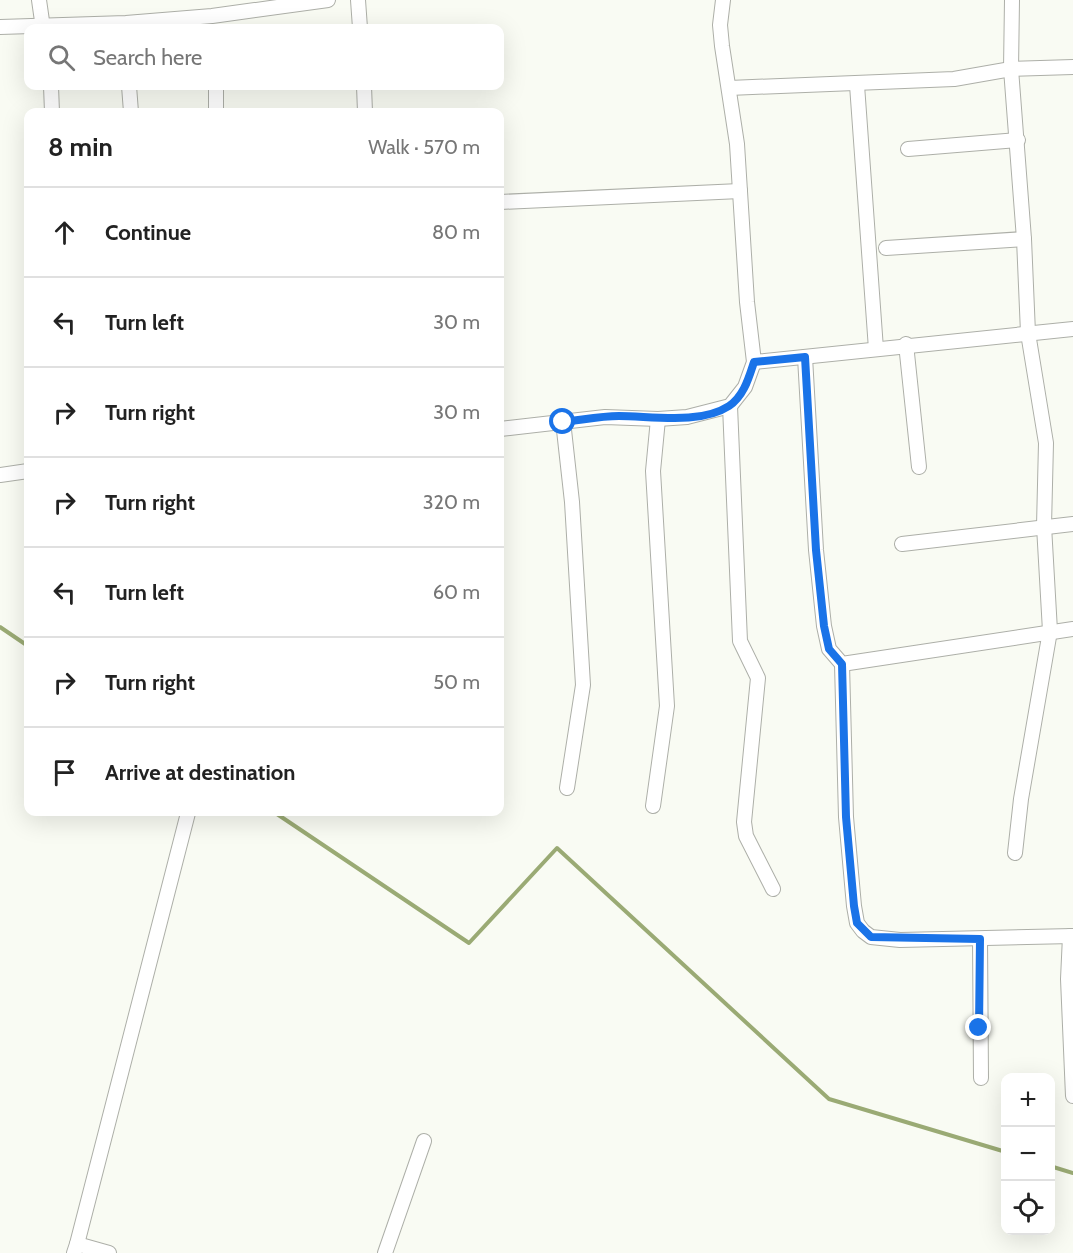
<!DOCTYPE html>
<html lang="en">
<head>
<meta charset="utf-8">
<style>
	:root { --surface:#fff; --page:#f6f6f6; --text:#222; --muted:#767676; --line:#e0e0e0 }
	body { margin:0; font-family:Cabin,sans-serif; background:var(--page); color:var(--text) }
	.controls { position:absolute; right:18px; bottom:18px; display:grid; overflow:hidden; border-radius:12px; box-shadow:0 6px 24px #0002 }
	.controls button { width:54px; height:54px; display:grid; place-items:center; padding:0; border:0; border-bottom:2px solid var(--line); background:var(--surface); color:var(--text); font:30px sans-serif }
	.stop { position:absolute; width:18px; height:18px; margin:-14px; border:4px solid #1a73e8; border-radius:50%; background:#fff }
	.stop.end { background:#1a73e8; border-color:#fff; box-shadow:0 2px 6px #0008 }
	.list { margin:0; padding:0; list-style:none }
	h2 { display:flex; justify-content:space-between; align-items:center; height:78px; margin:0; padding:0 24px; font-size:26px }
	h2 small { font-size:20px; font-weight:400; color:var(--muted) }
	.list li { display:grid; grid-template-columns:39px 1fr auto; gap:18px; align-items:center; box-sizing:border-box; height:90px; padding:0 24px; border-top:2px solid var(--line) }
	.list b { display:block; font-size:22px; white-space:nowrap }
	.list em { font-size:20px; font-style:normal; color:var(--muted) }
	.icon { flex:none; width:33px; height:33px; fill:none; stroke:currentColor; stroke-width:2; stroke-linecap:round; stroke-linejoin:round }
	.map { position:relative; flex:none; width:1073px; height:1253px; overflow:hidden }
	.search { position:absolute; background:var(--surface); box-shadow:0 6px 24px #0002; left:24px; top:24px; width:480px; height:66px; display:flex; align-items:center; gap:15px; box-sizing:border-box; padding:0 21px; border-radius:12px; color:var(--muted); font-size:22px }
	.panel { position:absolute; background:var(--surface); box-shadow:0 6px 24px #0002; left:24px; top:108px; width:480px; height:708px; border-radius:12px }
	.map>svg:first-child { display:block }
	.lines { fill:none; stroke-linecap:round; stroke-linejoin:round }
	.stream { stroke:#9aaa74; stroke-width:4 }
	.minor-casing { stroke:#adafa8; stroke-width:16 }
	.minor { stroke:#fff; stroke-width:14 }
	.route { stroke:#1a73e8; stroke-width:8 }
</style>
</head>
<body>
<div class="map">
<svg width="1073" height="1253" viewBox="0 0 1073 1253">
	<rect width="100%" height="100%" fill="#f9fbf3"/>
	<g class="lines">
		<g class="stream">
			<path d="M0 627 28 646"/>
			<path d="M274 812 469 943 557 848 829 1099 1006 1152"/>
			<path d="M1050 1166 1073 1173"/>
		</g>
		<g class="minor-casing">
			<g id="minor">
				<path d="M39 0 43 28"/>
				<path d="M358 0 360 28"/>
				<path d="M1012 0 1011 69 1024 239 1028 333 1046 443 1044 526 1050 631 1021 799 1015 853"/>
				<path d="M0 27 126 23 212 16 328 0"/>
				<path d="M857 85 876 349"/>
				<path d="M51 86 52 112"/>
				<path d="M129 86 131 112"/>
				<path d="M216 86V112"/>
				<path d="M364 86 365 112"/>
				<path d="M729 88 954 79 1011 69 1073 67"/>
				<path d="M908 149 1018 140"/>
				<path d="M500 202 740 191"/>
				<path d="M886 248 1024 239"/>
				<path d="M906 344 919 467"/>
				<path d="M805 357 816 550 824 626 829 649 842 664 1073 629"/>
				<path d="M754 362 1073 329"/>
				<path d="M730 406 740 641 758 678 744 822 746 836 773 889"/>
				<path d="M563 421 572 502 583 685 567 788"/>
				<path d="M500 429 605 417 658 419 687 417 730 406 745 387 754 362 747 302 737 144 722 46 720 25 723 0"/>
				<path d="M0 475 28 471"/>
				<path d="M902 544 1073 524"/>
				<path d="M842 664 846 817 854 906 857 923 863 931 871 937 900 940 1073 936"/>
				<path d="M653 806 667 706 653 471 658 419"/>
				<path d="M1070 936 1068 979 1073 1096"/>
				<path d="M980 939 981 1078"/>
				<path d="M77 1244 188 813"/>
				<path d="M74 1253 77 1244 109 1253"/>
				<path d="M385 1253 424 1141"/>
			</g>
		</g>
		<use href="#minor" class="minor"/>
	</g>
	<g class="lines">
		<path class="route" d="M563 422C582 420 600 416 619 416 651 416 700 425 729 406 744 396 749 377 754 362L805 357 816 550 824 626 829 649 842 664 846 817 854 906 857 923 871 937 980 939 979 1028"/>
	</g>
</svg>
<div class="controls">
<button>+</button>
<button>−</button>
<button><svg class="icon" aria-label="locate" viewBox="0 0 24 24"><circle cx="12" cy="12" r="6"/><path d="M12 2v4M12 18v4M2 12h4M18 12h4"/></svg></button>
</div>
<div class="stop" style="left:563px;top:422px"></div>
<div class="stop end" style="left:979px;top:1028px"></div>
<div class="search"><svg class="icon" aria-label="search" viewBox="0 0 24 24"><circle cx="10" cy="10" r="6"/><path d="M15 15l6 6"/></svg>Search here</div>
<section class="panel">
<h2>8 min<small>Walk · 570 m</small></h2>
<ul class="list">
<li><svg class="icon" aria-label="ahead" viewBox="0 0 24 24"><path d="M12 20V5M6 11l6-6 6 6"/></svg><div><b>Continue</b></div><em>80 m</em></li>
<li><svg class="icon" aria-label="left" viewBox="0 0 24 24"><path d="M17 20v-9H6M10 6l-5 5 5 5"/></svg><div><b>Turn left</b></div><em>30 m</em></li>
<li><svg class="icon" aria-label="right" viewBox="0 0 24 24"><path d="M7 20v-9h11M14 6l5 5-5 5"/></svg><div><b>Turn right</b></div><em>30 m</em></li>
<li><svg class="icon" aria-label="right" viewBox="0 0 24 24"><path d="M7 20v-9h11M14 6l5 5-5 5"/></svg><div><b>Turn right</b></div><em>320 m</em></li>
<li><svg class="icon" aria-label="left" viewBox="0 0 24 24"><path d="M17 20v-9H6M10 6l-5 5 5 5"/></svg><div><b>Turn left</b></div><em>60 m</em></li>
<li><svg class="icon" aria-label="right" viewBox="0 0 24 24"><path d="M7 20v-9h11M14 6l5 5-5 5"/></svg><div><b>Turn right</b></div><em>50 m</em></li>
<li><svg class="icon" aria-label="arrive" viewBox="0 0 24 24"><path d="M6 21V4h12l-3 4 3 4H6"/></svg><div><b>Arrive at destination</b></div></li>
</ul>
</section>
</div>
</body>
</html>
